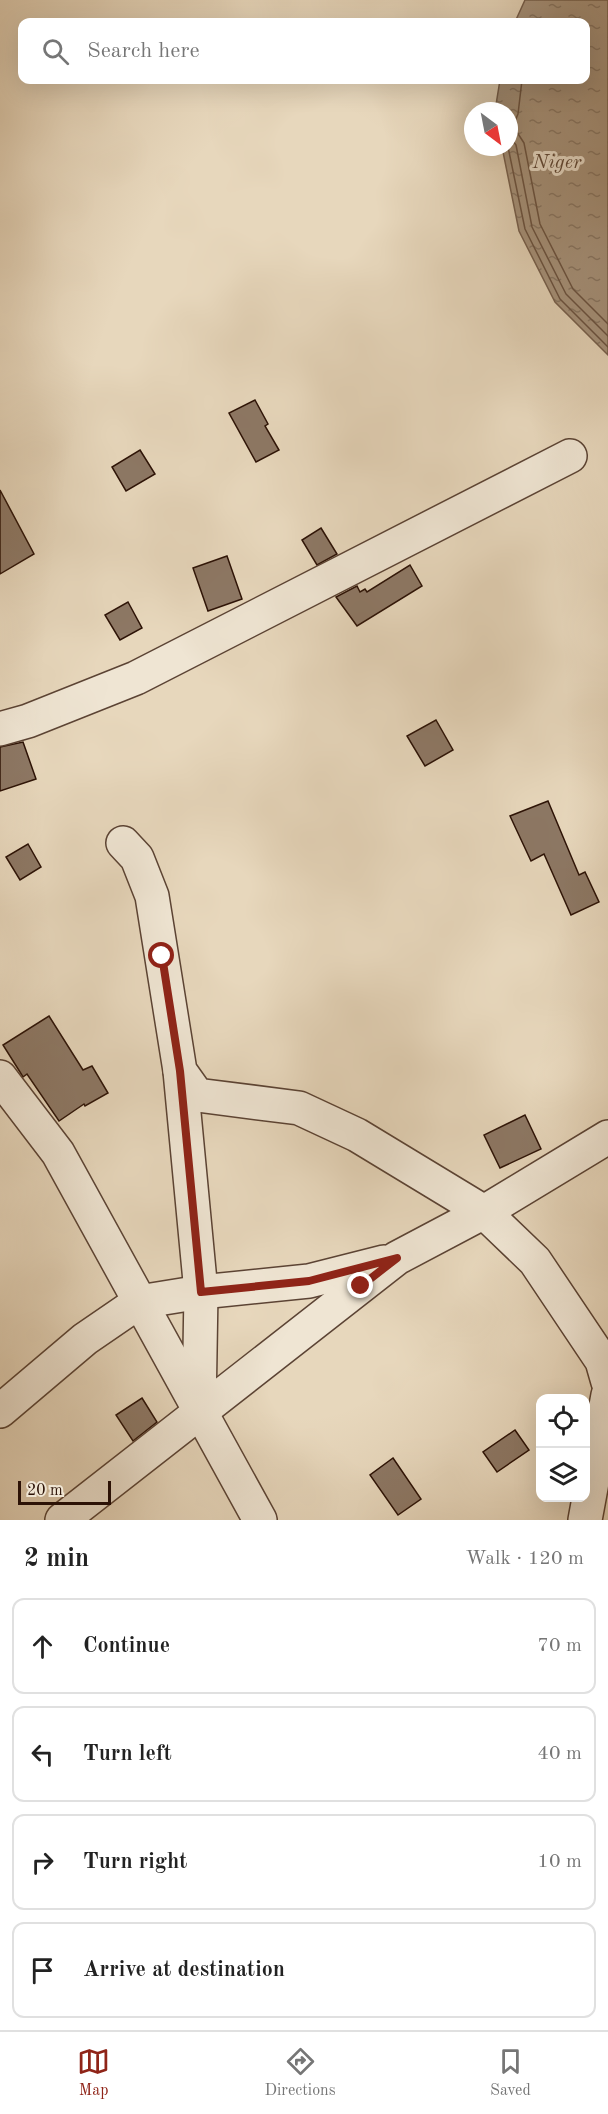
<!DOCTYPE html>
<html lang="en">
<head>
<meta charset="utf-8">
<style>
	:root { --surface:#fff; --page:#f6f6f6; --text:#222; --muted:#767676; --line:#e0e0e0; --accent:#8f2418 }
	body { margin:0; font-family:"Old Standard TT",serif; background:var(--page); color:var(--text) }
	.controls { position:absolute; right:18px; bottom:18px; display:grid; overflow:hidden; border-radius:12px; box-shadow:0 6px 24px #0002 }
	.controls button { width:54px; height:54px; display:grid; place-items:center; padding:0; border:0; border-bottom:2px solid var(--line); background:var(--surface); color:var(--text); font:30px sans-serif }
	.compass { position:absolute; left:464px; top:102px; width:54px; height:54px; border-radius:50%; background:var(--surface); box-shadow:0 6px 24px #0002; rotate:148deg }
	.scale { position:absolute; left:18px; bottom:15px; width:93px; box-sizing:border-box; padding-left:6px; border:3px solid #2c1206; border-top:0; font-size:16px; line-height:21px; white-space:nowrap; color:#2c1206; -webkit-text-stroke:4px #efe5d3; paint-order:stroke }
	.stop { position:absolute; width:18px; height:18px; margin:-14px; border:4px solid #8f2418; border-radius:50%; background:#fff }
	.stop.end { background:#8f2418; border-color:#fff; box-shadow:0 2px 6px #0008 }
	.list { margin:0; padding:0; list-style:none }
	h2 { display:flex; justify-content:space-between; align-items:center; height:78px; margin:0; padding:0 24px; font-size:26px }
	h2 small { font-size:20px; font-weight:400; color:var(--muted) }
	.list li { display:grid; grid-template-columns:39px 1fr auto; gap:18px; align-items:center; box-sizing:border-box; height:96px; margin:0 12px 12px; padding:0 12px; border:2px solid var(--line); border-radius:12px }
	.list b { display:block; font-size:22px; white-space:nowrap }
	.list em { font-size:20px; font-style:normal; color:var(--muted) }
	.icon { flex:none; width:33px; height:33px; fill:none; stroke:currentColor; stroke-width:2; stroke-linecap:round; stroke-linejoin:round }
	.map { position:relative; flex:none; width:608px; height:1520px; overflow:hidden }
	.search { position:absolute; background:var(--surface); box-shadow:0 6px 24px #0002; left:18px; right:18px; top:18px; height:66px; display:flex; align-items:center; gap:15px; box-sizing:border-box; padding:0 21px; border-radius:12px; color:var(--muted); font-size:22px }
	.sheet { height:510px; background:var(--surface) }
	nav { display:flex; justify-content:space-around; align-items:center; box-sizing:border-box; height:84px; border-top:2px solid var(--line); background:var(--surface); font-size:16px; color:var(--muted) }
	nav a { display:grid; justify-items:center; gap:3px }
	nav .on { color:var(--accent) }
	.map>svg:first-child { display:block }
	.water { fill:url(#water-ripples); stroke:#76604e; stroke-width:1.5 }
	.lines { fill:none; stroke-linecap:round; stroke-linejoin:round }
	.shore { stroke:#6a5342; stroke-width:1.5 }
	.building { fill:#8d7865; stroke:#2c1206; stroke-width:1.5 }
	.street-casing { stroke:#5b4334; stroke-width:36 }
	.street { stroke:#efe5d3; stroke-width:33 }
	.route { stroke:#8f2418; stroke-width:8 }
	.labels { text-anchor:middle; stroke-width:6; stroke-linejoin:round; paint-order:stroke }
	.water-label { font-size:20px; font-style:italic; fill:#5d4636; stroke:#efe5d3 }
</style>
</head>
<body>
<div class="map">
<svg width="608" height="1520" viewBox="0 0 608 1520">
	<defs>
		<pattern id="water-ripples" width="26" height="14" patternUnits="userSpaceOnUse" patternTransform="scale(1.5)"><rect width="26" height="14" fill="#a7947e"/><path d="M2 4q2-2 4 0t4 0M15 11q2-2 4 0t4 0" fill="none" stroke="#887765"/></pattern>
	</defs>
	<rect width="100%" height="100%" fill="#e7d7bc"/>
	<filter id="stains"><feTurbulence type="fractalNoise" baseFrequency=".00333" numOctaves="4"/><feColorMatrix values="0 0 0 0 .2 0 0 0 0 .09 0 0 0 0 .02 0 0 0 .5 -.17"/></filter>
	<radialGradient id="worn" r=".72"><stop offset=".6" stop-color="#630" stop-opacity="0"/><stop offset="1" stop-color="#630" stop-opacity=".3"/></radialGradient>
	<path class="water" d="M525 0H608V355L555 302 519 231 502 147H509V111H495L500 80H586V22H515Z"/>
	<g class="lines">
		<g class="shore">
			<path d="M522 80 518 114 513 126 524 143 540 224 573 289 608 324"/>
			<path d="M509 136 516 145 532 227 566 294 608 336"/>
			<path d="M508 147 525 229 560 299 608 347"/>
		</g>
	</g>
	<g class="building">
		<path d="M255 400 268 424 265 426 279 450 256 462 229 413Z"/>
		<path d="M140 450 155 474 126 491 112 467Z"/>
		<path d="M0 490 34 554 0 574Z"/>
		<path d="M321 528 337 554 317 565 302 540Z"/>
		<path d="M227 556 242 599 208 611 193 568Z"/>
		<path d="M410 565 422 586 357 626 336 597 357 586 360 592 365 589 367 592Z"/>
		<path d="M128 602 142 628 120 640 105 615Z"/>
		<path d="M436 720 453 750 425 766 407 736Z"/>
		<path d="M23 742 36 779 0 791V747Z"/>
		<path d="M548 801 579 875 585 872 599 902 571 915 544 854 531 861 510 816Z"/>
		<path d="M28 844 41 867 20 880 6 857Z"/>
		<path d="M49 1016 83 1070 92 1066 108 1093 85 1106 84 1104 59 1121 27 1074 23 1077 20 1072 3 1045Z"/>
		<path d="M525 1115 541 1149 500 1168 484 1135Z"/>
		<path d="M142 1398 157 1422 133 1441 116 1415Z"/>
		<path d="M515 1430 529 1450 497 1472 483 1452Z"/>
		<path d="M393 1458 421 1499 398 1515 370 1475Z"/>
	</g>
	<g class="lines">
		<g class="street-casing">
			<g id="street">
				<path d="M0 729 28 721 136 678 570 456"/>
				<path d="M123 843 137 858 152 896 180 1071 197 1095 299 1108 357 1135 484 1212 535 1261 602 1361 608 1382"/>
				<path d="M180 1071 201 1292 199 1410"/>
				<path d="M0 1077 58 1153 260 1520"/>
				<path d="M0 1411 85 1339 139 1302 201 1292 309 1281 384 1262"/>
				<path d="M62 1520 397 1258 484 1212 608 1137"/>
				<path d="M585 1520 608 1395"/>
			</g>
		</g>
		<use href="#street" class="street"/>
	</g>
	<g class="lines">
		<path class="route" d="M162 956 180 1071 201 1292 309 1281 397 1258 361 1286"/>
	</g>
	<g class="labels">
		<g class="water-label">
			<text x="557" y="168">Niger</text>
		</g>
	</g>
	<rect width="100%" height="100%" filter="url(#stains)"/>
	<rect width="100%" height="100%" fill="url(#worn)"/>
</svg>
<div class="controls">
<button><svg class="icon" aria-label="locate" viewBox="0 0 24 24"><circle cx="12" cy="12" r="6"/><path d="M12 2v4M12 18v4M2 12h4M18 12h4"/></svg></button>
<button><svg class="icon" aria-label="layers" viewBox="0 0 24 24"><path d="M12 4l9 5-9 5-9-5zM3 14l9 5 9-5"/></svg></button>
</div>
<svg class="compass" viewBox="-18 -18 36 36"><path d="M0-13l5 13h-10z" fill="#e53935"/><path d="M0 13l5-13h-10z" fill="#767676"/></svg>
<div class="scale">20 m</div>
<div class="stop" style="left:162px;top:956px"></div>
<div class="stop end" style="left:361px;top:1286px"></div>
<div class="search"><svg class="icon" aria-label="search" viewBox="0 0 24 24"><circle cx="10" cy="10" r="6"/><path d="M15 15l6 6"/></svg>Search here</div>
</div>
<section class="sheet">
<h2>2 min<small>Walk · 120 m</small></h2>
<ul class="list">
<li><svg class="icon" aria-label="ahead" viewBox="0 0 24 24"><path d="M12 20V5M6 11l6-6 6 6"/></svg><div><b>Continue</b></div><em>70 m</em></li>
<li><svg class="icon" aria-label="left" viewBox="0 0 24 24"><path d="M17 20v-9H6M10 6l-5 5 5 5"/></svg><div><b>Turn left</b></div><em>40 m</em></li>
<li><svg class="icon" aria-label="right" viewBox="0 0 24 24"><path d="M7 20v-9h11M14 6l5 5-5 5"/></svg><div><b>Turn right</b></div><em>10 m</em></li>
<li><svg class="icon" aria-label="arrive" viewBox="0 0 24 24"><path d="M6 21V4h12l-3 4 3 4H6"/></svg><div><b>Arrive at destination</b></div></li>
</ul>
</section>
<nav>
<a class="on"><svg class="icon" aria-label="map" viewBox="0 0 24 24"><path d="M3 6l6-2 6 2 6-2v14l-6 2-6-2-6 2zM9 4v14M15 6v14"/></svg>Map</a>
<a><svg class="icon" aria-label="directions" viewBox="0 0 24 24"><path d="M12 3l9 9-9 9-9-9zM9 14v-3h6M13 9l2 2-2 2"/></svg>Directions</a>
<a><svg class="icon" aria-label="saved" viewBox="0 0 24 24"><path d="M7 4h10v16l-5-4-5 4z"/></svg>Saved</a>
</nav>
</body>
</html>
